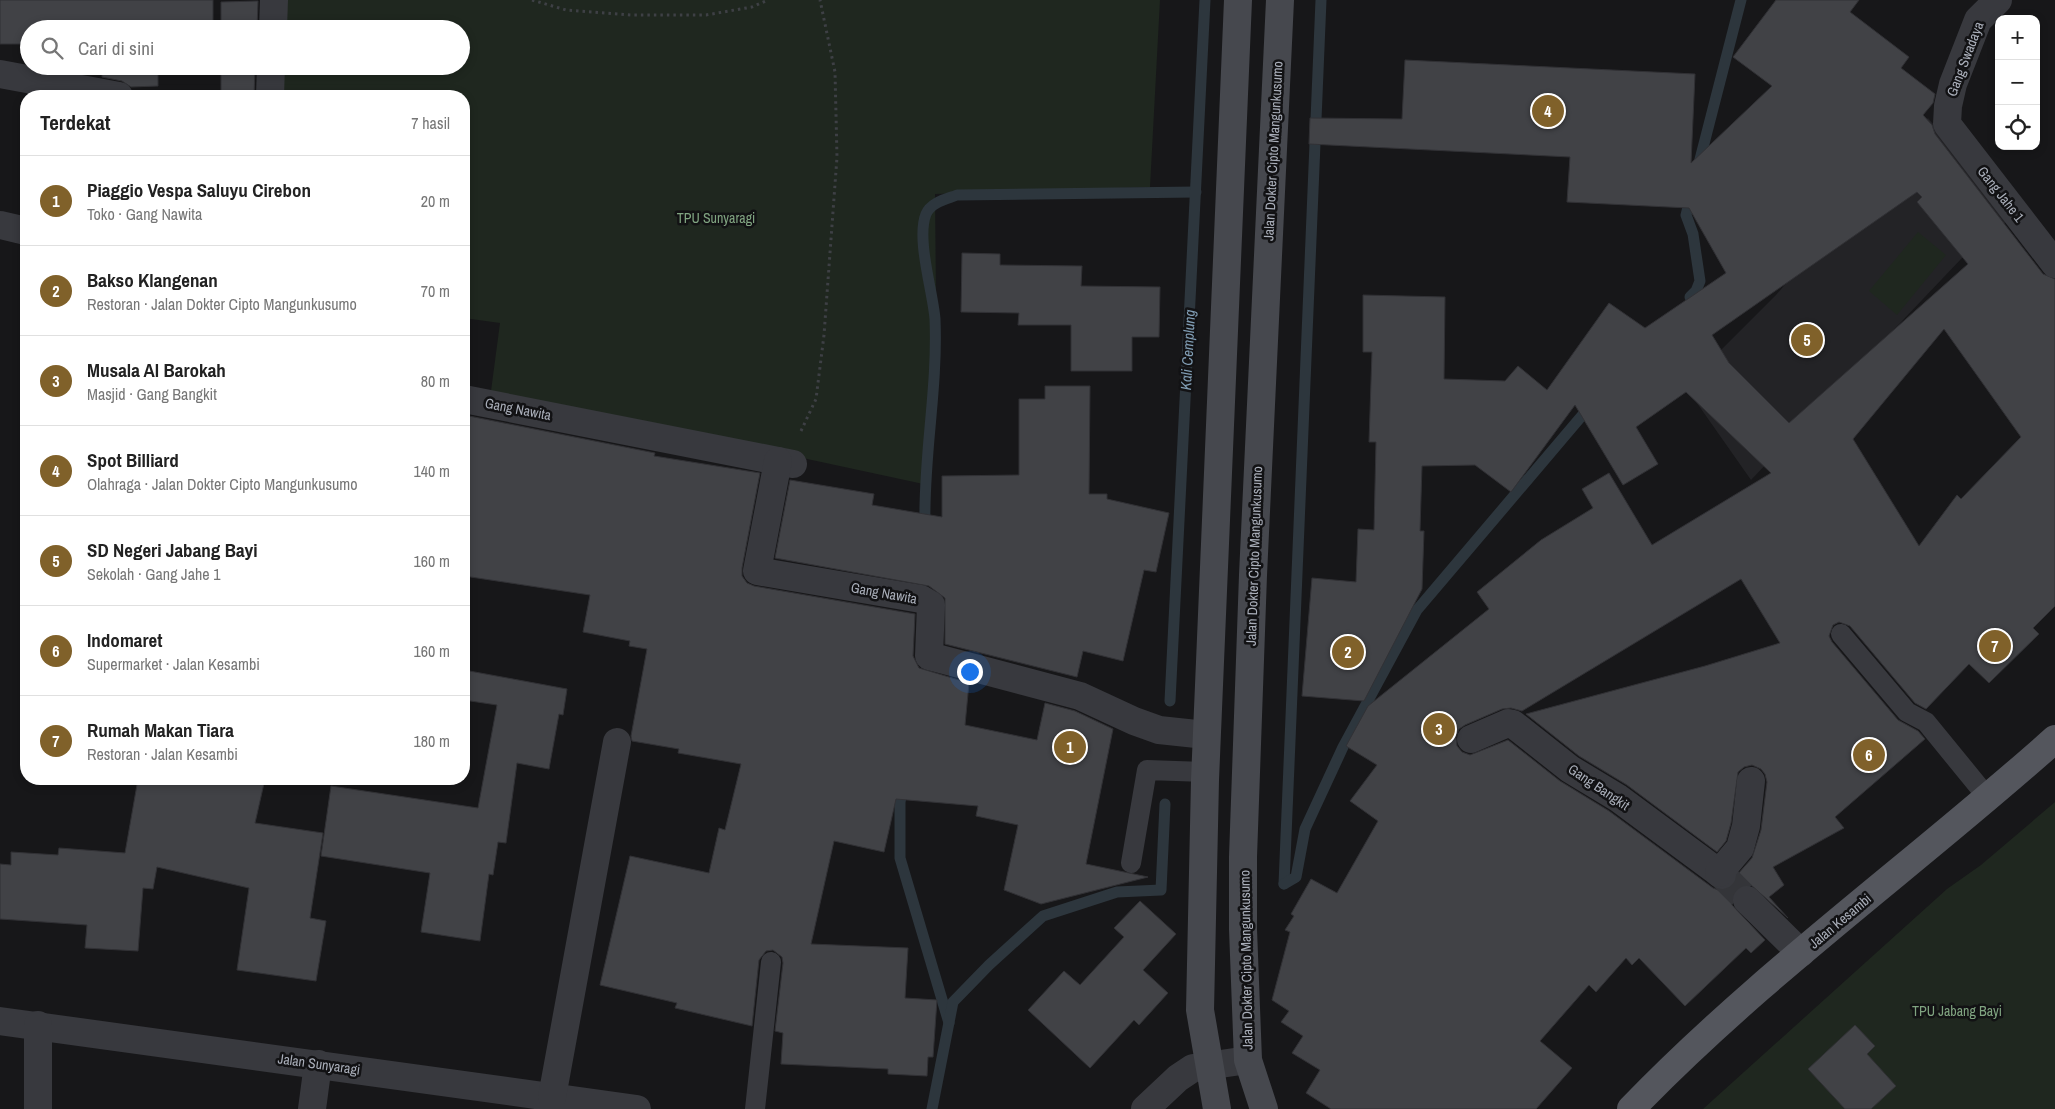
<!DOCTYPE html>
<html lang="id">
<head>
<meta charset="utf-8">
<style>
	:root { --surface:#fff; --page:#f6f6f6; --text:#222; --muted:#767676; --line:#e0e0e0; --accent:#80612a }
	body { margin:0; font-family:"Archivo Narrow",sans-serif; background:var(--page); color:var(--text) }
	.controls { position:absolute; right:15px; top:15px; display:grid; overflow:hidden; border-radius:10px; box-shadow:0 2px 8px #0003 }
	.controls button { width:45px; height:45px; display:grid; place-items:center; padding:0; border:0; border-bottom:1px solid var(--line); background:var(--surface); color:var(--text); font:25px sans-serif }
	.you { position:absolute; left:969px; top:671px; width:18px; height:18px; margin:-12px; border:4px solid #fff; border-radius:50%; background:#1a73e8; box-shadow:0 0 0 8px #1a73e833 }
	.badge { display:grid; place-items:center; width:32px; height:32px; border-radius:50%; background:var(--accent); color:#fff; font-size:16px; font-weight:700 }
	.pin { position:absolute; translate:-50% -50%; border:2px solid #fff; box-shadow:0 1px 5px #0006 }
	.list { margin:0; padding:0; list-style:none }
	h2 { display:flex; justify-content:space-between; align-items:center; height:65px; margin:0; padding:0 20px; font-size:21px }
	h2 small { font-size:16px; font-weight:400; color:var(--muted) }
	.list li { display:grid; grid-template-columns:32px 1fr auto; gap:15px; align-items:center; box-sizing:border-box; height:90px; padding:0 20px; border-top:1px solid var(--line) }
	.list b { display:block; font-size:19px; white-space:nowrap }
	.list p { margin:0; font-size:16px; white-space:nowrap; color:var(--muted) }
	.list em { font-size:16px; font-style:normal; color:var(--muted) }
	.icon { flex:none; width:28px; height:28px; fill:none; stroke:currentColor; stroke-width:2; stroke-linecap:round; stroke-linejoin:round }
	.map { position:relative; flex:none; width:2055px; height:1109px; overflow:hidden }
	.search { position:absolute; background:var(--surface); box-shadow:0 2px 8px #0003; left:20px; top:20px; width:450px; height:55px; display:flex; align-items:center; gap:12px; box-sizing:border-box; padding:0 18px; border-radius:28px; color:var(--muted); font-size:19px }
	.panel { position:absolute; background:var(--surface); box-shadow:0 2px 8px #0003; left:20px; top:90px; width:450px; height:695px; border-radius:20px }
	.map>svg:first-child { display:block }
	.built { fill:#232326 }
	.green { fill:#1f271f }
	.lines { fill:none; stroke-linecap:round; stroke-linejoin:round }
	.stream { stroke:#2d363d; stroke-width:11 }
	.building { fill:#414246; stroke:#313135; fill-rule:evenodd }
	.street-tunnel { stroke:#343539; stroke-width:28; stroke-dasharray:28 14; stroke-linecap:butt }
	.path { stroke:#3e4045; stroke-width:3; stroke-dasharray:2.5 4; stroke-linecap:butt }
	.lane { stroke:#38393e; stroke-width:20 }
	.street { stroke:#38393e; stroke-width:28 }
	.secondary { stroke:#46484e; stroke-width:28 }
	.primary { stroke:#54565d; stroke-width:28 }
	.labels { text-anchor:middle; stroke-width:5; stroke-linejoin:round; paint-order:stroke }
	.street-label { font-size:14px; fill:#a9aeb9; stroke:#121214 }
	.park-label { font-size:14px; fill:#80a481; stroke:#121214 }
	.water-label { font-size:15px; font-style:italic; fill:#809db4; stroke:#121214 }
</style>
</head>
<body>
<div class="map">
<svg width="2055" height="1109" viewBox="0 0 2055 1109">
	<rect width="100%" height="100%" fill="#171719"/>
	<path class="built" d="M1928 118 2012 217 1961 259 1751 480 1685 386 1776 295Z"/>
	<g class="green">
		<path d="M287 0H1160L1150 187 935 194 937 398 928 485 491 391 500 323 464 318V96H281L283 66H461V29H285Z"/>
		<path d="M1918 232 1946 255 1897 315 1869 291Z"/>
		<path d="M2055 802V1109H1703L1947 889 1981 865Z"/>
	</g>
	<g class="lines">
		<g class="stream">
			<path d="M1698 167 1741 0"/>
			<path d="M1690 297 1696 291 1700 281 1693 234 1686 215 1691 195"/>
			<path d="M925 527C923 458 938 389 935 319 933 292 916 239 926 214 931 202 947 199 957 195L1196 192"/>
			<path d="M1170 701 1205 0"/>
			<path d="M903 786 900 802V858L949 1023"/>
			<path d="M1284 884 1321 0"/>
			<path d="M1284 884 1296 877 1305 829 1343 747 1417 610 1591 405"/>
			<path d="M932 1109 953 1002 989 965 1043 916 1117 892 1161 890 1165 804"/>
		</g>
	</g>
	<g class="building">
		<path d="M0 0H213V29H29V44H0Z"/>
		<path d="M1776 0H1859L1850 12 1909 57 1901 68 1935 94 1933 103 1923 115 1932 125 1935 134 2043 274 2055 279V606L2033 628 2039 634 1989 683 1969 664 1926 709 1915 703 1850 626 1839 622 1833 625 1829 636 1832 642 1898 720 1918 731 1925 739 1835 817 1844 828 1773 867 1784 885 1769 897 1788 918 1751 885H1743L1736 889 1732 897V905L1765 940 1751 953 1746 948 1685 1006 1639 958 1632 965 1626 958 1596 992 1589 985 1540 1041 1572 1068 1536 1109H1331L1306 1093 1320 1070 1292 1053 1303 1036 1281 1022 1289 1011 1272 1000 1290 932 1285 930 1294 916 1291 914 1311 879 1337 893 1378 821 1350 801 1377 765 1346 746 1368 706 1489 609 1477 592 1541 540 1593 508 1582 489 1609 473 1652 545 1771 473 1686 392 1636 427 1658 464 1623 485 1575 405 1511 492 1475 465 1422 466 1420 531H1424L1422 589 1364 701 1302 696 1312 578 1356 582 1358 529 1374 530 1376 442H1369L1372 352H1363V295L1445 297 1444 379 1505 381 1518 366 1547 390 1609 303 1645 328 1726 273 1689 208 1567 202 1570 157 1309 144 1310 118 1402 119 1405 60 1695 74 1691 163 1772 86 1733 57ZM1917 192 1922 197 1917 202 1968 264 1789 423 1729 363 1712 335ZM1944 329 2021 437 1961 499 1957 495 1919 546 1853 439ZM1741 579 1780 643 1705 666 1526 714 1579 756 1627 785 1717 852 1726 841 1731 823 1738 772 1744 767 1752 765 1761 769 1765 774 1767 782 1761 830 1752 858 1737 875 1735 884 1729 889 1721 891 1713 888 1609 811 1560 781 1508 740 1470 755 1462 752 1457 746 1456 737 1459 729 1465 725 1502 709 1511 708 1522 711Z"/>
		<path d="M258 1 257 29H221V2Z"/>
		<path d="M102 66H158V86L131 87 122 81 102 77Z"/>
		<path d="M221 66H255L254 96H221Z"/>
		<path d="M962 253 1000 254V265L1082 266 1081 286 1160 287 1159 337H1132V371H1071V325H1018L1019 313 961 312Z"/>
		<path d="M1045 386H1090L1089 494H1107V499L1169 513 1156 572 1144 570 1123 661 1083 651 1077 677 945 644V598L929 586 775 558 790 480 874 494 872 505 942 517V476L1019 475V399H1045Z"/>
		<path d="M464 415 655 453 654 456 760 473 742 568V576L747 583 754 586 915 614 913 656 919 668 969 683 965 725 1037 740 1045 703 1075 711 1113 729 1086 864 1148 877 1041 904 1004 890 1018 825 976 816 978 806 896 799 884 852 834 841 811 944 908 948 905 998 937 1000 933 1057H928L927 1076 888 1074V1069L781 1064 783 1033 775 1031 783 963 782 957 773 950 766 951 759 960 752 1026 675 1008 677 1003 600 985 630 856 709 873 719 828 725 830 741 764 678 753 679 749 632 741 631 736 647 649 629 646 630 641 583 632 590 595 464 576Z"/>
		<path d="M464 670 567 689 563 715 559 714 549 769 517 763 506 843 498 842 493 875 489 874 480 941 421 932 430 873 321 856 331 786 478 808 497 705 464 700Z"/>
		<path d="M138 779H265L255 823 323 833 310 918 326 921 316 981 237 970 249 888 157 867 153 889 143 888 138 951 85 948 87 925 0 919V864L11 865V852L58 855 59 848 125 853Z"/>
		<path d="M1140 901 1176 934 1143 970 1168 993 1139 1025 1134 1020 1090 1068 1028 1010 1064 971 1080 985 1124 937 1114 928Z"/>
		<path d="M1855 1025 1875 1046 1867 1054 1896 1086 1871 1109H1845L1808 1069Z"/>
	</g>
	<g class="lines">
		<path class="street-tunnel" d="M1722 875 1747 900"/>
		<g class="path">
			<path d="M532 0 566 10 631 15H706L752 7 768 0"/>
			<path d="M801 431 816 399 824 335 837 157 835 72 820 0"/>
		</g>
		<g class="lane">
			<path d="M1841 634 1907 712 1926 722 1988 798"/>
			<path d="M1131 863 1147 770 1205 772"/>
			<path d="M755 1109 771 962"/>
		</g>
		<g class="street">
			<path d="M1998 0 1978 20 1953 84 1948 106 1947 124 2055 264"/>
			<path d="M273 29 274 0"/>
			<path d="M0 74 119 96"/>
			<path d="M270 96 271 66"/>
			<path d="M0 225 26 231"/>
			<path d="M464 399 793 464"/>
			<path d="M778 461 757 571 921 599 931 605 929 656 1080 696 1134 721 1159 730 1206 735"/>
			<path d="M1471 739 1508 723 1513 724 1570 769 1618 798 1722 875"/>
			<path d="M1719 873 1740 848 1746 826 1751 781"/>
			<path d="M1747 900 1801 953"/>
			<path d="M0 1021 637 1109"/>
			<path d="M552 1097 617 742"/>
			<path d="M38 1109V1025"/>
			<path d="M312 1109 318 1064"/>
			<path d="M1145 1109 1178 1078 1193 1068 1248 1060"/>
		</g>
		<g class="secondary">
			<path d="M1217 1109 1200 1010 1205 780 1238 0"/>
			<path d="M1264 1109 1248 1060 1243 929V857L1253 575 1280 0"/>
		</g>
		<path class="primary" d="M1631 1109C1761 974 1915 864 2055 739"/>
	</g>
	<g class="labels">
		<g class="street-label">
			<text transform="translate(1965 59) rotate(-69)" y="5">Gang Swadaya</text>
			<text transform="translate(1273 151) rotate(-87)" y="5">Jalan Dokter Cipto Mangunkusumo</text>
			<text transform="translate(2001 194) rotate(52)" y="5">Gang Jahe 1</text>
			<text transform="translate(518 409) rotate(11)" y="5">Gang Nawita</text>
			<text transform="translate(1254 556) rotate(-88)" y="5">Jalan Dokter Cipto Mangunkusumo</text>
			<text transform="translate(884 593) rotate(10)" y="5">Gang Nawita</text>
			<text transform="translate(1599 787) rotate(34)" y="5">Gang Bangkit</text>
			<text transform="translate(1840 921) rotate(-40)" y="5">Jalan Kesambi</text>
			<text transform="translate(1246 960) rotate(-91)" y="5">Jalan Dokter Cipto Mangunkusumo</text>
			<text transform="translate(319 1064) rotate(8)" y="5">Jalan Sunyaragi</text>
		</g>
		<g class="park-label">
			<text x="716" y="223">TPU Sunyaragi</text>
			<text x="1957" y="1016">TPU Jabang Bayi</text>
		</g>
		<g class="water-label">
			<text transform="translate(1188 350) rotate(-87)" y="5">Kali Cemplung</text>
		</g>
	</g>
</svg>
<div class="controls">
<button>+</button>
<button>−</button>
<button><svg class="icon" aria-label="locate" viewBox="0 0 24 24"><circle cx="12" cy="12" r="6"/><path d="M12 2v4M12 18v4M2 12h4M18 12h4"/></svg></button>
</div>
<div class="you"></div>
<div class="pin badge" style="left:1070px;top:747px">1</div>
<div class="pin badge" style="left:1348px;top:652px">2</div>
<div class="pin badge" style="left:1439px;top:729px">3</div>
<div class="pin badge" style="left:1548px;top:111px">4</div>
<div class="pin badge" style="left:1807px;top:340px">5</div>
<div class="pin badge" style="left:1869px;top:755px">6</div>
<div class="pin badge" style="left:1995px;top:646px">7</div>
<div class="search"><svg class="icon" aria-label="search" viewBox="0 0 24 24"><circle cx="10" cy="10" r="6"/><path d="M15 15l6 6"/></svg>Cari di sini</div>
<section class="panel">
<h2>Terdekat<small>7 hasil</small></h2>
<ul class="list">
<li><span class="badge">1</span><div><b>Piaggio Vespa Saluyu Cirebon</b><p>Toko · Gang Nawita</p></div><em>20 m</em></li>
<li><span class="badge">2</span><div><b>Bakso Klangenan</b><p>Restoran · Jalan Dokter Cipto Mangunkusumo</p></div><em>70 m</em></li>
<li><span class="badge">3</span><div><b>Musala Al Barokah</b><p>Masjid · Gang Bangkit</p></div><em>80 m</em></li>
<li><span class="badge">4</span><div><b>Spot Billiard</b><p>Olahraga · Jalan Dokter Cipto Mangunkusumo</p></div><em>140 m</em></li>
<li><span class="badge">5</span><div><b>SD Negeri Jabang Bayi</b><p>Sekolah · Gang Jahe 1</p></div><em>160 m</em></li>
<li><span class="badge">6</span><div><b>Indomaret</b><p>Supermarket · Jalan Kesambi</p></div><em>160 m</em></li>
<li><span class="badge">7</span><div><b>Rumah Makan Tiara</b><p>Restoran · Jalan Kesambi</p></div><em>180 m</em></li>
</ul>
</section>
</div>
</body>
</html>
